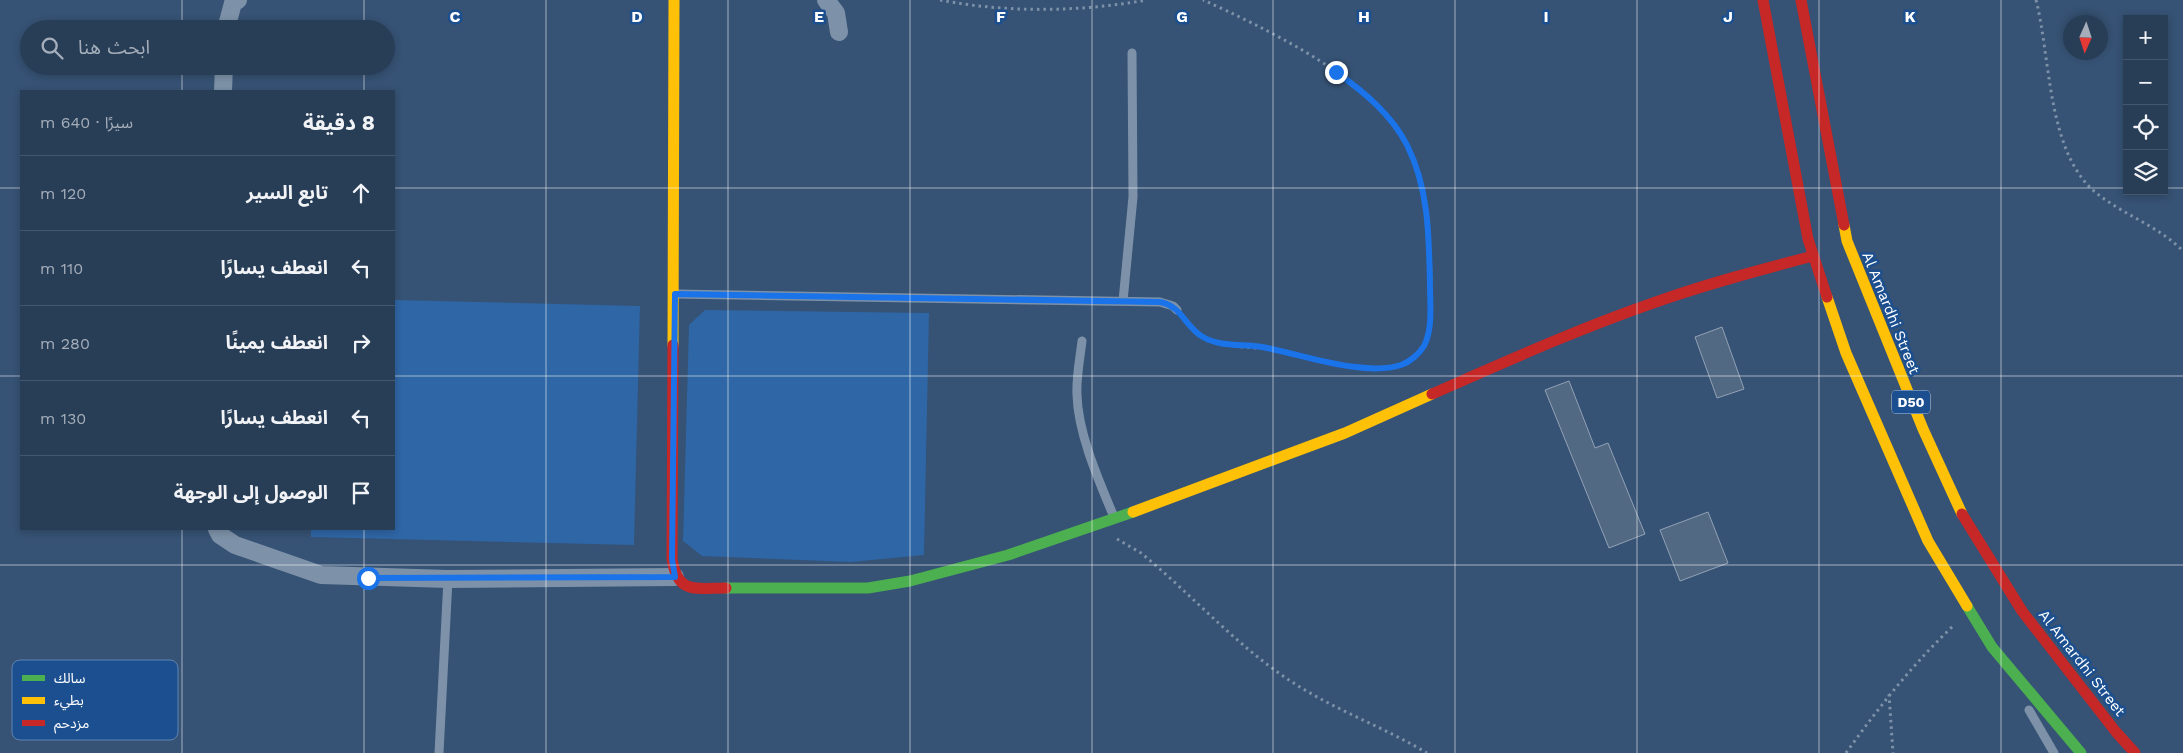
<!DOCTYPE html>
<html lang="ar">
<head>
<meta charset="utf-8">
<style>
	:root { --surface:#283e57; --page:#344961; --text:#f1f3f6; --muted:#a5aeba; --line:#44576d }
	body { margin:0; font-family:"Work Sans","Noto Sans Arabic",sans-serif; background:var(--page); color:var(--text); direction:rtl }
	.controls { position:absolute; right:15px; top:15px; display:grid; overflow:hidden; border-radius:0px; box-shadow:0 2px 8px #0003 }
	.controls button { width:45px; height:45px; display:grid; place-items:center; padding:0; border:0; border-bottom:1px solid var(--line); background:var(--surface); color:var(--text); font:25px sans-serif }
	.compass { position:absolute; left:2063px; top:15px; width:45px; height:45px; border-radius:50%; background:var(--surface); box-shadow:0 2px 8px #0003; rotate:183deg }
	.stop { position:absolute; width:15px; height:15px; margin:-11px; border:4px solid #1a73e8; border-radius:50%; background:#fff }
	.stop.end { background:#1a73e8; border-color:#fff; box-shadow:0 1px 5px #0008 }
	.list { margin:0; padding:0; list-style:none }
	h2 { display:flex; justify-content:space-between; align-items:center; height:65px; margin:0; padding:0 20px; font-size:21px }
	h2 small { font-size:16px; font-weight:400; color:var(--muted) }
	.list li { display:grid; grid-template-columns:32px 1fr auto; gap:15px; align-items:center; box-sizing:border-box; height:75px; padding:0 20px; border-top:1px solid var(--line) }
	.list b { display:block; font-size:19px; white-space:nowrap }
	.list em { font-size:16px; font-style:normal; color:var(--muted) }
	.icon { flex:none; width:28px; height:28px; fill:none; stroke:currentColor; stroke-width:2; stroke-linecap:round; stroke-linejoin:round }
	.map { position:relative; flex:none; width:2183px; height:753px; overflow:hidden; direction:ltr }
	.search { position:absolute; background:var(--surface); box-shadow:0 2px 8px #0003; left:20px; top:20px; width:375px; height:55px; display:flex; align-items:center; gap:12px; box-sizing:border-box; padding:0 18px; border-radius:28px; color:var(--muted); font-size:19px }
	.panel { position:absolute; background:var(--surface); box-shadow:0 2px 8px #0003; left:20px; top:90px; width:375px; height:440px; border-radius:0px; direction:rtl }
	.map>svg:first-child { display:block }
	.green { fill:#2f66a5 }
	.building { fill:#526984; stroke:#92a2b6 }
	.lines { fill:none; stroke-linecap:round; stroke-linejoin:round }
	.path { stroke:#7d92a8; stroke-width:3; stroke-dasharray:2.5 4; stroke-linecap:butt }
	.lane { stroke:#7d92a8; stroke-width:9 }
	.street { stroke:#7d92a8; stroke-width:18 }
	.fast { stroke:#4caf50; stroke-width:11 }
	.slow { stroke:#ffc107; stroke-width:11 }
	.jam { stroke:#c62828; stroke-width:11 }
	.route { stroke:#1a73e8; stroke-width:6 }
	.grid { fill:none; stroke:#fff; stroke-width:1; stroke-opacity:0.55 }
	.labels { text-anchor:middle; stroke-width:5; stroke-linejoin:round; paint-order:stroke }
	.shield { fill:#1b4f8f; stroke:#bbcadd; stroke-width:1 }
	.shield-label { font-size:14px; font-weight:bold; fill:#fff }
	.street-label { font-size:15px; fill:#fff; stroke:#1b4f8f }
	.key { fill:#1b4f8f; stroke:#5f84b1; stroke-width:1 }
	.key-label { font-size:14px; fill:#fff }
	.grid-label { font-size:16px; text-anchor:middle; font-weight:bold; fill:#fff; stroke:#1b4f8f; stroke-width:5; stroke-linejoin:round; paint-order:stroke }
</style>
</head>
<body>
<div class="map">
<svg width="2183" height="753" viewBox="0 0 2183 753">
	<rect width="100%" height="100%" fill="#365274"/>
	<g class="green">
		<path d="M394 300 640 306 634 545 311 537V529H394Z"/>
		<path d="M705 310 929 313 924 555 851 562 702 556 683 541 689 325Z"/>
	</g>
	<g class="building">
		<path d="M1722 327 1744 389 1717 398 1695 337Z"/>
		<path d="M1569 381 1595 448 1608 443 1645 534 1609 548 1545 390Z"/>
		<path d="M1708 512 1728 563 1680 581 1660 530Z"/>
	</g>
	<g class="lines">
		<g class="path">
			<path d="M940 0C1007 13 1079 12 1147 0"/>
			<path d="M2036 0C2051 59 2047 151 2095 192 2123 215 2157 225 2183 251"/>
			<path d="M1185 319C1190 325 1196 334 1203 338 1224 349 1258 346 1281 351 1310 357 1377 377 1403 363 1411 359 1419 354 1423 346 1440 319 1427 199 1417 168 1412 152 1402 134 1392 121 1353 71 1261 26 1203 0"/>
			<path d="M1117 539 1141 553C1190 593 1236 645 1289 680 1332 709 1382 726 1427 753"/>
			<path d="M1889 694 1893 753"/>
			<path d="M1846 753C1879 707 1912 665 1953 626"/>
		</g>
		<g class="lane">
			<path d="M675 294 1160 302 1173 306 1177 310"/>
			<path d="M1123 301 1133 197 1132 53"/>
			<path d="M1082 341C1080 359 1076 377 1077 395 1078 434 1099 481 1114 517"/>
			<path d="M2029 710 2054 753"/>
			<path d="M439 753 448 579"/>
		</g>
		<g class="street">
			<path d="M826 0 836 13 839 32"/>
			<path d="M226 29 233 3 238 0"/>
			<path d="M223 91 224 66"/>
			<path d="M217 529 220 535 235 545 321 575 448 579 675 577"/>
		</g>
		<g class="fast">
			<path d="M726 588H868L910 581 1008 555 1133 512"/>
			<path d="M1967 606 1992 647 2081 753"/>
		</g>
		<g class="slow">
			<path d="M1844 225 1847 241 1923 429 1962 514"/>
			<path d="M1827 297 1846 353 1928 541 1967 606"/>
			<path d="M673 345 674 0"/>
			<path d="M1133 512 1345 433 1432 394"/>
		</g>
		<g class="jam">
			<path d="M1763 0 1808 239 1827 297"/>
			<path d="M1801 0 1844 225"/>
			<path d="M673 345 672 559C678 595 695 588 726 588"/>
			<path d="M1432 394C1505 362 1578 329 1653 303 1706 284 1759 270 1813 256"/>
			<path d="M1962 514 2022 611 2116 732 2135 753"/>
		</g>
	</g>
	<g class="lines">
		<path class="route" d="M368 578 675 577 672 559 675 294 1160 302C1182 306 1185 327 1203 337 1220 347 1243 344 1262 347 1301 354 1363 377 1401 365 1410 362 1419 354 1424 346 1433 328 1430 305 1430 286 1429 237 1429 189 1407 145 1391 114 1364 92 1336 72"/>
	</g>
	<path class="grid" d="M182 0V29M364 0V29M546 0V753M728 0V753M910 0V753M1092 0V753M1273 0V753M1455 0V753M1637 0V753M1819 0V753M2001 0V753M182 66V91M364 66V91M0 188H21M394 188H2127M2164 188H2183M0 376H21M394 376H2183M182 529V753M364 529V753M0 565H2183"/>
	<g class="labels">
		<rect class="shield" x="1892" y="390.5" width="38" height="23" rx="4"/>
		<g class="shield-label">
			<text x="1911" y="407">D50</text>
		</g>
		<g class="street-label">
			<text transform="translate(1891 313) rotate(68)" y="5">Al Amardhi Street</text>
			<text transform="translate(2082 663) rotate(52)" y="5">Al Amardhi Street</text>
		</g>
	</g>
	<rect x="12" y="660" width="166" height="80" rx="8" class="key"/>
	<rect x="22" y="675" width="23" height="6" fill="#4caf50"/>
	<rect x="22" y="697" width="23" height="7" fill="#ffc107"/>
	<rect x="22" y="720" width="23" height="6" fill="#c62828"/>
	<g class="key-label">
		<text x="54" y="683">سالك</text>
		<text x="54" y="705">بطيء</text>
		<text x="54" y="728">مزدحم</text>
	</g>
	<g class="grid-label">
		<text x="455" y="22">C</text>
		<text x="637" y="22">D</text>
		<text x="819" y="22">E</text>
		<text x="1001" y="22">F</text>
		<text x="1182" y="22">G</text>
		<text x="1364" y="22">H</text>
		<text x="1546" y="22">I</text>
		<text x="1728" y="22">J</text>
		<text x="1910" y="22">K</text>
	</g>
</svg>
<div class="controls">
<button>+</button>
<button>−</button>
<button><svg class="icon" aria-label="locate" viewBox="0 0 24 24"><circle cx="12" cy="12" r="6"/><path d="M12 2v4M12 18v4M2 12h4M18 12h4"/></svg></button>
<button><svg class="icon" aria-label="layers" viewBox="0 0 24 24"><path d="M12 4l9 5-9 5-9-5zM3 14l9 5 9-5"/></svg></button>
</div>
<svg class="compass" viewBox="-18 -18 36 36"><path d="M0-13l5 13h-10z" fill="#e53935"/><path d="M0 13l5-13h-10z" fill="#a5aeba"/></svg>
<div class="stop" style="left:368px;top:578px"></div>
<div class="stop end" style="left:1336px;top:72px"></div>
<div class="search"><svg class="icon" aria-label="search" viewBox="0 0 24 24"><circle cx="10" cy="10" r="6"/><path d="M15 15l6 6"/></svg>ابحث هنا</div>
<section class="panel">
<h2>8 دقيقة<small>سيرًا · 640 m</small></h2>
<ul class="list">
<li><svg class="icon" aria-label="ahead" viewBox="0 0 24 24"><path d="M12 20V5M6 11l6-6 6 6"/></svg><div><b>تابع السير</b></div><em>120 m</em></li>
<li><svg class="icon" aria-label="left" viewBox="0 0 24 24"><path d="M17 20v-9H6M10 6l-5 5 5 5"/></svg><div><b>انعطف يسارًا</b></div><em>110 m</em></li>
<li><svg class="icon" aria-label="right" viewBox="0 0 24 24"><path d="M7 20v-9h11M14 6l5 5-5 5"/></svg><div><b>انعطف يمينًا</b></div><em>280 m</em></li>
<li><svg class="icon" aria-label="left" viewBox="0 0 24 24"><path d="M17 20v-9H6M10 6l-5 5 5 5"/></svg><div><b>انعطف يسارًا</b></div><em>130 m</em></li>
<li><svg class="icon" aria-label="arrive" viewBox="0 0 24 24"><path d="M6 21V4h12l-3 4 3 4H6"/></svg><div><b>الوصول إلى الوجهة</b></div></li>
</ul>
</section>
</div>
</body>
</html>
